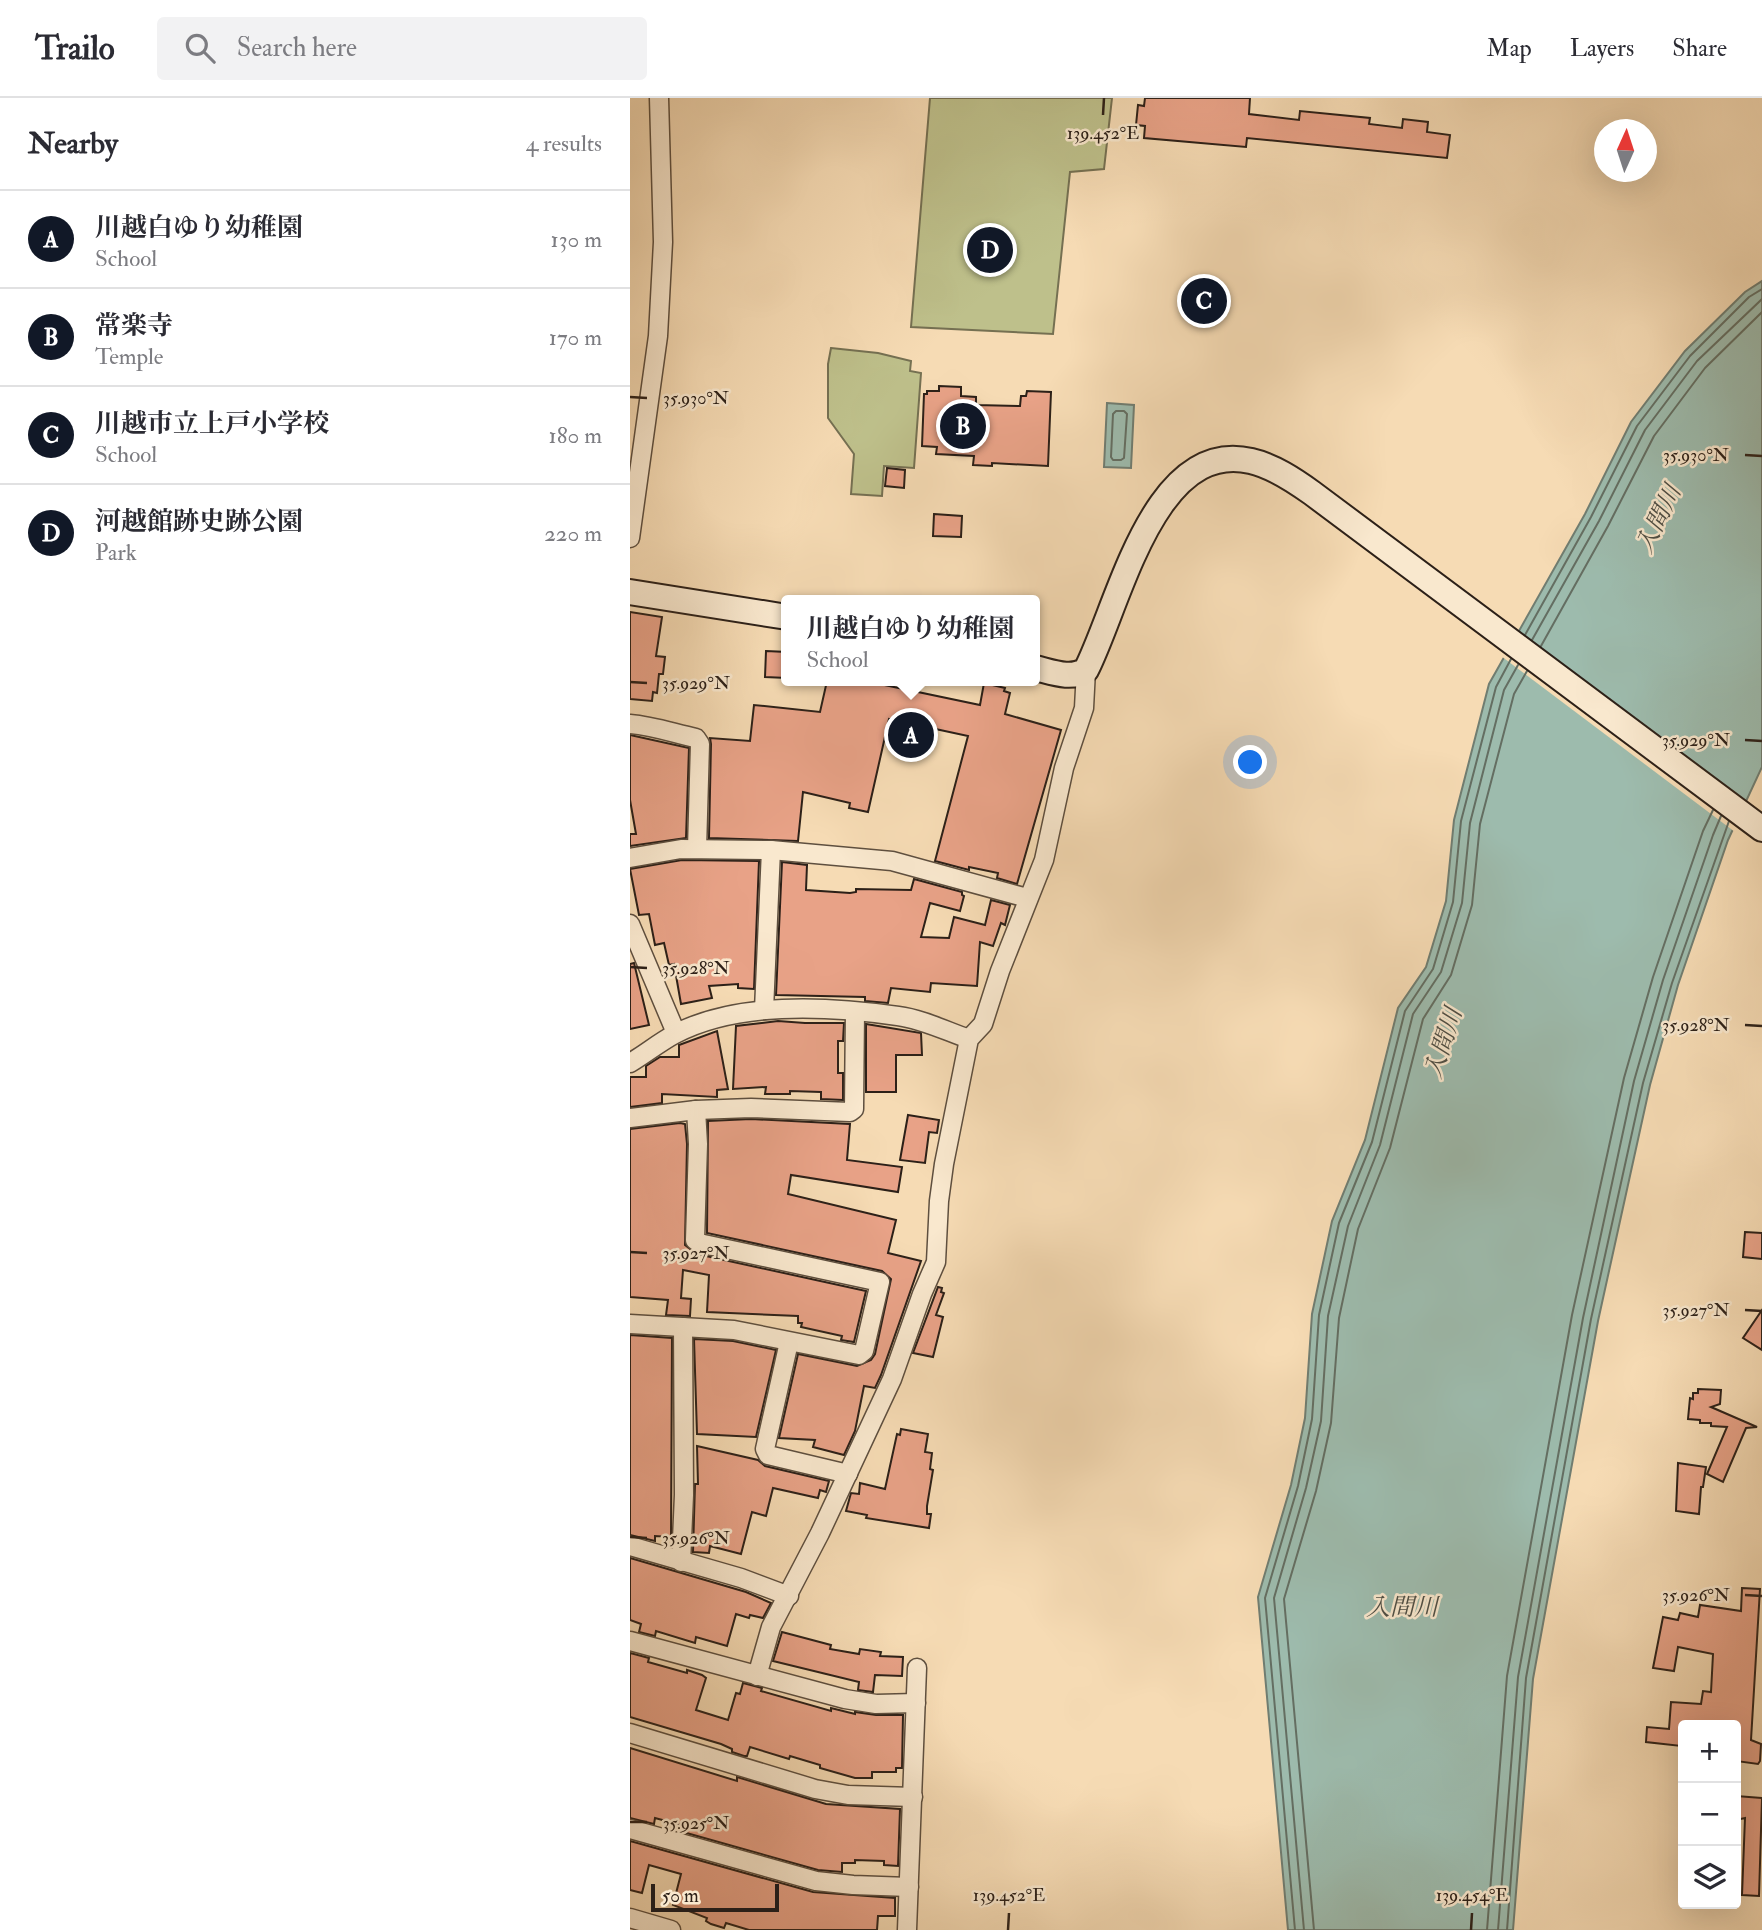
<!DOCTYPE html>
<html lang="en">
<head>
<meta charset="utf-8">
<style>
	:root { --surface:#fff; --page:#f2f2f3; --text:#2b2b33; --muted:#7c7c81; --line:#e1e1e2; --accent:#111827 }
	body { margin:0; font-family:"IM FELL Double Pica","Noto Serif JP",serif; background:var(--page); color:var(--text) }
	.controls { position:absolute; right:21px; bottom:21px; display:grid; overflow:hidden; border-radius:7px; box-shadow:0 7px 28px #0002 }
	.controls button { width:63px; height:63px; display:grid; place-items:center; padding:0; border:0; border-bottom:2px solid var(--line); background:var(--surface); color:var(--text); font:35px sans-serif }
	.compass { position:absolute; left:964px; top:21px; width:63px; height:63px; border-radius:50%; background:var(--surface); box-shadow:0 7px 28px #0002; rotate:3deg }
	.scale { position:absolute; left:21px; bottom:18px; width:128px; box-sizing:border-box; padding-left:7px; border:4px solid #2c2018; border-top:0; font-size:19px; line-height:24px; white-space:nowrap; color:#2c2018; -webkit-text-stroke:5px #f9e8ce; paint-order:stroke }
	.you { position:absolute; left:621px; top:665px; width:24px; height:24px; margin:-18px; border:5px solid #fff; border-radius:50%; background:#1a73e8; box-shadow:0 0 0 10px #1a73e833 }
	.badge { display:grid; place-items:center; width:46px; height:46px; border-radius:50%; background:var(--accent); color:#fff; font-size:23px; font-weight:700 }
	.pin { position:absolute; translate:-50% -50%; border:4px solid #fff; box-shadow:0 2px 7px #0006 }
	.popup { position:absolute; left:151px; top:497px; width:259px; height:91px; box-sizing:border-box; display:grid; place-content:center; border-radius:7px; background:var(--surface); filter:drop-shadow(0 2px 5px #0005); font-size:23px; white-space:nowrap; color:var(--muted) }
	.popup b { font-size:26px; color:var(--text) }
	.popup::after { content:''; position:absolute; left:50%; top:100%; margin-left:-14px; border:14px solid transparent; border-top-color:var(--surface) }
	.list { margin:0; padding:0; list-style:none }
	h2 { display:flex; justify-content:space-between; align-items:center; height:91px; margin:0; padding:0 28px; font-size:30px }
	h2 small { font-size:23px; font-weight:400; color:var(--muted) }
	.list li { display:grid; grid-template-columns:46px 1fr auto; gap:21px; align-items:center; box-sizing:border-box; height:98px; padding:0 28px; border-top:2px solid var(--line) }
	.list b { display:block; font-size:26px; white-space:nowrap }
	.list p { margin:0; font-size:23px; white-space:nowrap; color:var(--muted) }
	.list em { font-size:23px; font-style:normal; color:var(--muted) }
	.icon { flex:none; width:38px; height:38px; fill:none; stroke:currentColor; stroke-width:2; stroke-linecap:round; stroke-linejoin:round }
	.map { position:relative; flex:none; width:1132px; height:1832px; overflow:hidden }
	header { display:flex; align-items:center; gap:42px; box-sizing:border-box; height:98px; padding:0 35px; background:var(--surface); border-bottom:2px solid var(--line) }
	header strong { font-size:33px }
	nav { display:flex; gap:38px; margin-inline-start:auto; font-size:24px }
	.search { width:490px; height:63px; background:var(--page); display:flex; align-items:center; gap:18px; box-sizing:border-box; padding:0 24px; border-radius:7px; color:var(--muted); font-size:26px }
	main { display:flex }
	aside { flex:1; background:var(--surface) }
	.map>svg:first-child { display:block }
	.green { fill:#bec08b; stroke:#757052; stroke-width:2 }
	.water { fill:#9dbbad; stroke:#707d71; stroke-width:2 }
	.pier { fill:#f6dbb4 }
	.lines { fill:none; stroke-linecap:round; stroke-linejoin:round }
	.shore { stroke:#646e62; stroke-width:2 }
	.building { fill:#e8a287; stroke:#2c2018; stroke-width:2 }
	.street-casing { stroke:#5e4f3f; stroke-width:21 }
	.secondary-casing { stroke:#2c2018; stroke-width:28 }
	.street { stroke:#f9e8ce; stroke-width:18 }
	.secondary { stroke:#f9e8ce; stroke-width:24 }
	.ticks { fill:none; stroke:#2c2018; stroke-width:2.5 }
	.labels { text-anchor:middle; stroke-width:5; stroke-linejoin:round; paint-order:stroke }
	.water-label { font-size:24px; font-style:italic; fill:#4e4e45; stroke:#f9e8ce }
	.ticks-label { font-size:18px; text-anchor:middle; fill:#2c2018; stroke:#f9e8ce; stroke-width:5; stroke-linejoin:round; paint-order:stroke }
</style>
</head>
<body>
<header>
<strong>Trailo</strong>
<div class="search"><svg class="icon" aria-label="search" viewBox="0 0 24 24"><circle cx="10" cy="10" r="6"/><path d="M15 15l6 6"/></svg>Search here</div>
<nav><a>Map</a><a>Layers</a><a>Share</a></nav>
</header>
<main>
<aside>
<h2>Nearby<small>4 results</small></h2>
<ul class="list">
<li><span class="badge">A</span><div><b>川越白ゆり幼稚園</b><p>School</p></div><em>130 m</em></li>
<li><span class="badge">B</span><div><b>常楽寺</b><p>Temple</p></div><em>170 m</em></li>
<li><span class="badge">C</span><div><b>川越市立上戸小学校</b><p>School</p></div><em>180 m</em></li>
<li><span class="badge">D</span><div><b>河越館跡史跡公園</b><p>Park</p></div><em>220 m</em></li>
</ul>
</aside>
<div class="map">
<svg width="1132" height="1832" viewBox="0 0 1132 1832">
	<rect width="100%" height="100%" fill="#f6dbb4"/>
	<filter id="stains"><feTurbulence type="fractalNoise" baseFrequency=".00286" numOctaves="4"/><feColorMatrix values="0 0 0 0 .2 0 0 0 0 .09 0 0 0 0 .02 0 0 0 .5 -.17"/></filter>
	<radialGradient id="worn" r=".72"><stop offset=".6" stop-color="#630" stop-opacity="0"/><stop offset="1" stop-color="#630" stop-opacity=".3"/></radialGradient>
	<g class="green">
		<path d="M300 0H482L474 71 440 74 423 236 281 229Z"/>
		<path d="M201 250 248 255 281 263 280 273 291 275 284 370 254 368 252 398 221 396 224 356 198 320V266Z"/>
	</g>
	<g class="water">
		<path d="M1132 183V669L1098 742 1048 887 1020 987 968 1223 903 1581 883 1832H658L628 1499 661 1387 675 1320 682 1216 702 1123 735 1042 768 910 796 869 816 803 824 722 859 586 955 416 1001 324 1055 253 1115 194Z"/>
		<path d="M477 305 504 307 501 370 474 369Z"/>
	</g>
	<path class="pier" d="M885 532 1118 707 1105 734 871 558Z"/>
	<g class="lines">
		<g class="shore">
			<path d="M486 313H494L497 316 494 360 491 362H483L481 359 483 316Z"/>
			<path d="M895 537 961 419 1007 328 1060 258 1119 199 1132 191"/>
			<path d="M902 542 969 423 1015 332 1067 263 1132 201"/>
			<path d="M911 548 978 428 1024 338 1075 270 1132 214"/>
			<path d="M665 1832 635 1500 668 1388 682 1321 689 1217 709 1125 742 1044 775 913 803 871 823 804 831 723 866 589 881 561"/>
			<path d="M674 1832 644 1500 676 1390 691 1323 698 1218 718 1128 750 1047 783 916 811 874 832 805 840 725 874 592 888 567"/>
			<path d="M684 1832 654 1501 686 1393 701 1325 709 1220 728 1131 760 1050 793 921 821 877 842 807 850 726 884 596 897 573"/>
			<path d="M857 1832 877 1578 942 1217 994 980 1023 879 1073 733 1083 712"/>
			<path d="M868 1832 888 1579 953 1220 1004 983 1033 882 1083 737 1091 718"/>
			<path d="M877 1832 896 1580 961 1221 1013 985 1042 885 1099 723"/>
		</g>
	</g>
	<g class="building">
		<path d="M515 0H620L619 16 669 22 670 13 740 20 739 26 772 30 773 21 798 24 797 34 820 37 817 60 617 40 616 49 514 40 515 28 506 27 508 7 514 8Z"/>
		<path d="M309 288 331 289V298L346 299V307L390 308 391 298H396L397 293 421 294 418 368 362 365V368L343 367 344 358 306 356 307 349 292 348 294 296H297V293H309Z"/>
		<path d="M257 370 275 372 274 390 255 388Z"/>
		<path d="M304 416 332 418 331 439 303 438Z"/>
		<path d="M0 514 32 519 26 558 35 559 33 576H29L27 595 23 594 22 603 0 601Z"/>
		<path d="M136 553 157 554V580L135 579Z"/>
		<path d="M197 583H246L245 585 350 607 354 585 375 590 374 593 380 595 375 616 431 632 387 786 367 780 368 775 339 769V772L305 763 338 638 259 621 238 714 219 710 220 705 173 694 168 743 79 740 81 646 80 640 120 643 124 607 190 614Z"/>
		<path d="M0 637 59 650 56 740 0 748V736H6L0 702Z"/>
		<path d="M52 762 129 763 124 891 108 890V886L79 888 82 900 51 906 44 866 39 867 34 845 25 847 19 816 9 817 0 771Z"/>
		<path d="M152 764 177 767 176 792 220 795 226 794V791L281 792 284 781 332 794V797L334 798 330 813 300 805 291 839 319 840 324 819 355 827 361 802 380 807 375 827 371 825 363 848 350 844 347 888 301 885 300 894 261 890 258 905 235 903V899L146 897Z"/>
		<path d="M4 865 19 927 0 931V866Z"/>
		<path d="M148 923 175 925H214L213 943H208V975H213V1002L191 1001V994L160 993V996H135L136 989 103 991 106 928Z"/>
		<path d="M236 926 291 935 292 957H266V994H236Z"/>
		<path d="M87 933 98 991 87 992V999L32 996V1005L0 1009V979H16V968L30 959H49V947Z"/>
		<path d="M278 1017 309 1022 307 1035 299 1034 295 1065 270 1062Z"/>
		<path d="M121 1021 220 1026 217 1062 272 1069 268 1094 161 1077 158 1096 266 1122 258 1155 291 1163 251 1277 245 1290 234 1288 225 1333 214 1357 183 1349 185 1342 149 1340 168 1256 227 1268 241 1262 245 1256 261 1181 252 1173 77 1135 78 1023Z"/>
		<path d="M50 1025 55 1026 57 1046 55 1147 67 1156 236 1193 224 1244 211 1242 212 1238 171 1229 172 1225H168V1218L77 1214 79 1177 53 1172 51 1200 61 1201 60 1218 36 1217 38 1202 0 1199V1031Z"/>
		<path d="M1115 1134 1132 1135V1161L1113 1159Z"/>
		<path d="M308 1189 312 1190 311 1194 314 1195 306 1217 313 1219 303 1259 283 1255Z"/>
		<path d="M1132 1212V1252L1113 1240Z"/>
		<path d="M0 1237 42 1240 41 1439 25 1438V1443L0 1437Z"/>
		<path d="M64 1241 103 1243 146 1252 126 1339 67 1336Z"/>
		<path d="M1068 1291 1091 1292 1090 1306 1081 1309 1127 1329 1116 1330 1093 1384 1077 1376 1097 1329 1081 1328V1325H1070V1322L1058 1321 1060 1300 1063 1301V1295H1068Z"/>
		<path d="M271 1331 298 1336 295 1354 302 1355 300 1371 303 1372 297 1408V1416H301L299 1430 236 1420 237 1417 216 1413 221 1395 229 1396 230 1385 255 1391 267 1336 270 1337Z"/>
		<path d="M67 1348 128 1362 135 1368 199 1383 196 1394 190 1392 188 1400 143 1390 136 1418 122 1414 111 1456 80 1448 79 1455 63 1454 65 1386H68Z"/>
		<path d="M1048 1365 1076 1369 1073 1389H1071L1069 1416 1046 1413Z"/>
		<path d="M0 1460 116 1494 141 1505 133 1520 120 1517 119 1520 106 1516 97 1548 66 1539 65 1545 26 1533 25 1538 9 1534 11 1526 0 1522Z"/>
		<path d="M1112 1490 1130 1491 1121 1642 1131 1646 1130 1663 1128 1666 1106 1663V1627H1053L1051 1648 1016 1644 1017 1629 1039 1631 1041 1604 1071 1606 1073 1593 1081 1594 1083 1556 1048 1549 1044 1573 1023 1570 1033 1519 1048 1522 1050 1515 1068 1519 1070 1507 1111 1513Z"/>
		<path d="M152 1534 201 1547 200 1551 229 1556 230 1551 251 1554 250 1558 273 1559 272 1578 245 1577 243 1594 228 1592 229 1584 143 1563Z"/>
		<path d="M0 1555 19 1560 18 1564 57 1575V1572L72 1577 76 1580 66 1612 98 1622 106 1595 110 1596 113 1585 132 1590 131 1593 201 1613V1610L225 1616V1614L246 1617H273L272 1670H266V1674H242V1680H225L190 1670V1667L160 1658 159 1661 120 1649 117 1658H114L102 1654V1651L91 1646 0 1619Z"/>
		<path d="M0 1650 107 1683V1679L196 1706 270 1711 268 1768 254 1767V1763L225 1762V1765H212V1774L188 1772 53 1734 55 1728 25 1720 24 1726 0 1720Z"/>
		<path d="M1106 1698 1132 1700 1129 1798 1112 1797 1115 1720 1106 1722Z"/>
		<path d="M0 1743 183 1794 265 1800V1818H248L247 1832H119L96 1825 94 1830 81 1826 76 1823 77 1820 43 1807 51 1776 19 1767 12 1795 0 1792Z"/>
	</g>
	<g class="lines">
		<g class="street-casing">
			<g id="street">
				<path d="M0 440 28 238 33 144 29 0"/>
				<path d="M0 626C23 628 43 635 66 640L70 646 67 751"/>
				<path d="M141 752 262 763 397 800"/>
				<path d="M0 760 51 751 141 752 134 912"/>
				<path d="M0 826 46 935"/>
				<path d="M0 965C15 956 30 944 45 936 108 903 199 908 268 918 292 921 316 933 339 941"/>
				<path d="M0 1020 66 1012 121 1010 220 1014 224 1011 225 914"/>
				<path d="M0 1226 104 1232 229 1257 234 1253 250 1184 69 1145 65 1142 68 1046 66 1012"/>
				<path d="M159 1244 135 1351 138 1357 218 1376"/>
				<path d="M0 1448 111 1480 159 1498"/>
				<path d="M51 1464 54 1397 53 1229"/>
				<path d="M0 1543 215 1601 246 1606 286 1605"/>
				<path d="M127 1578 141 1529 190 1435 262 1281 292 1196 306 1164 309 1103 314 1066 339 941 353 926 370 873 414 762 434 670 454 610 456 572"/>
				<path d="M0 1635 185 1691 218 1697 283 1699"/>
				<path d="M0 1731 186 1783 223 1787 279 1789"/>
				<path d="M0 1820 41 1832"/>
				<path d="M277 1832 287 1570"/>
			</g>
		</g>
		<g class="secondary-casing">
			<g id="secondary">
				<path d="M0 494 157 519"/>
				<path d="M405 570C422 574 441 582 456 572 489 508 523 340 621 363 643 368 664 382 682 395L1132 731"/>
			</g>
		</g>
		<use href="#street" class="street"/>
		<use href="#secondary" class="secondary"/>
	</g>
	<path class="ticks" d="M473 17 474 0M0 299 17 300M1115 357 1132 358M0 584 17 585M1115 642 1132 643M0 869 17 870M1115 927 1132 928M0 1154 17 1155M1115 1212 1132 1213M0 1439 17 1440M1115 1497 1132 1498M0 1724H17M378 1832 379 1815M841 1832 842 1815"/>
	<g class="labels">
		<g class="water-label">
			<text transform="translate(1028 421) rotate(-64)" y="8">入間川</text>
			<text transform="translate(813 945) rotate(-72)" y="8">入間川</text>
			<text x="772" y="1517">入間川</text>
		</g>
	</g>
	<g class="ticks-label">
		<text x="473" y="41">139.452°E</text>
		<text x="66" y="306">35.930°N</text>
		<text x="1066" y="363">35.930°N</text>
		<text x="66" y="591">35.929°N</text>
		<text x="1066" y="648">35.929°N</text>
		<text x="66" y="876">35.928°N</text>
		<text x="1066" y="933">35.928°N</text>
		<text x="66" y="1161">35.927°N</text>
		<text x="1066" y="1218">35.927°N</text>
		<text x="66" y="1446">35.926°N</text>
		<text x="1066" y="1503">35.926°N</text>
		<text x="66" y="1731">35.925°N</text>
		<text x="379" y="1803">139.452°E</text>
		<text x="842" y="1803">139.454°E</text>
	</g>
	<rect width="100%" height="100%" filter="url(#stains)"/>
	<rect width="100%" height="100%" fill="url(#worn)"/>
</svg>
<div class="controls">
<button>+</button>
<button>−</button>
<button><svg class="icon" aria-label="layers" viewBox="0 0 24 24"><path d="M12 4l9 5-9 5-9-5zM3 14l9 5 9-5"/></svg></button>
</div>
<svg class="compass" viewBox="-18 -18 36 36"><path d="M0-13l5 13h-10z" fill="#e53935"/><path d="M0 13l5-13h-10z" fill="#7c7c81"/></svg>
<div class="scale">50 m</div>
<div class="you"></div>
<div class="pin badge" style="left:281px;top:637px">A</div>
<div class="popup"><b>川越白ゆり幼稚園</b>School</div>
<div class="pin badge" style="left:333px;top:328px">B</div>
<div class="pin badge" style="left:574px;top:203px">C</div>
<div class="pin badge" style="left:360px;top:152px">D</div>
</div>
</main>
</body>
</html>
